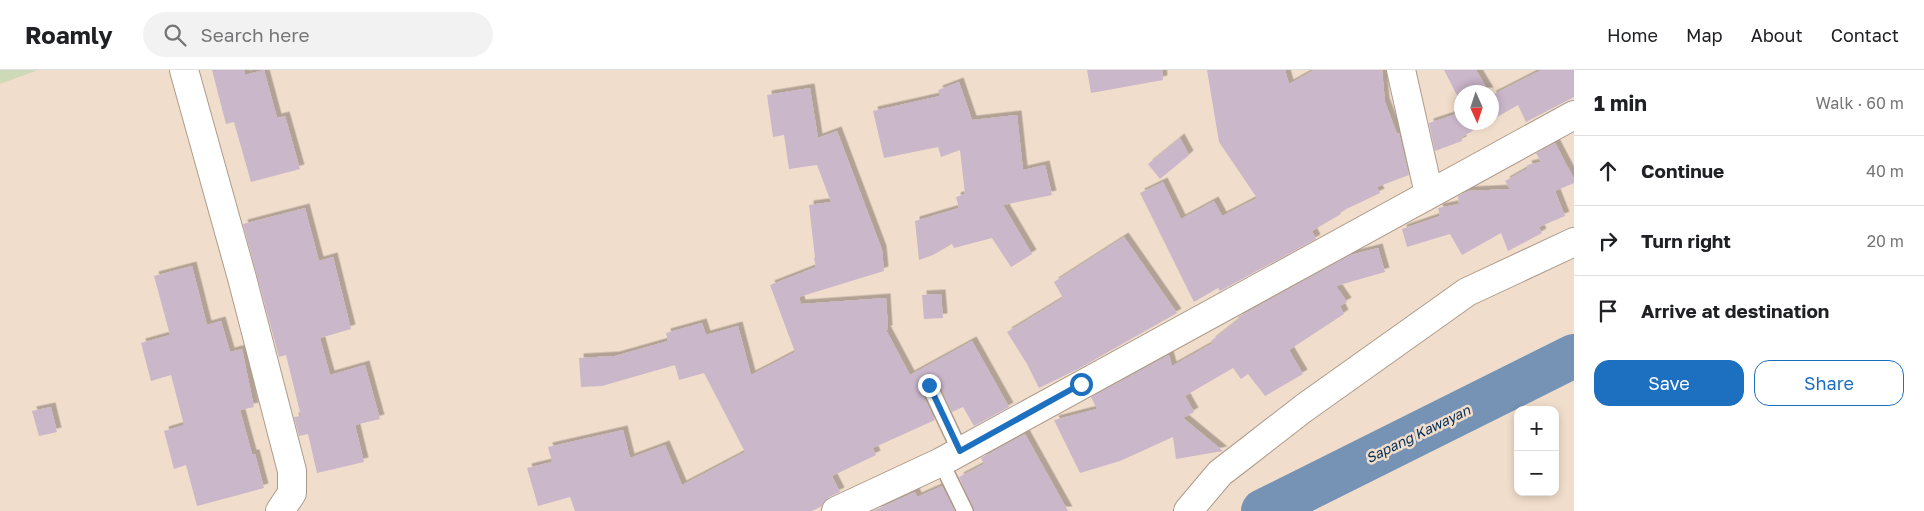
<!DOCTYPE html>
<html lang="en">
<head>
<meta charset="utf-8">
<style>
	:root { --surface:#fff; --page:#f2f2f2; --text:#202124; --muted:#757577; --line:#e0e0e0; --accent:#1d70bf }
	body { margin:0; font-family:"Golos Text",sans-serif; background:var(--page); color:var(--text) }
	.controls { position:absolute; right:15px; bottom:15px; display:grid; overflow:hidden; border-radius:10px; box-shadow:0 2px 8px #0003 }
	.controls button { width:45px; height:45px; display:grid; place-items:center; padding:0; border:0; border-bottom:1px solid var(--line); background:var(--surface); color:var(--text); font:25px sans-serif }
	.compass { position:absolute; left:1454px; top:15px; width:45px; height:45px; border-radius:50%; background:var(--surface); box-shadow:0 2px 8px #0003; rotate:177deg }
	.stop { position:absolute; width:15px; height:15px; margin:-11px; border:4px solid #1d70bf; border-radius:50%; background:#fff }
	.stop.end { background:#1d70bf; border-color:#fff; box-shadow:0 1px 5px #0008 }
	.list { margin:0; padding:0; list-style:none }
	h2 { display:flex; justify-content:space-between; align-items:center; height:65px; margin:0; padding:0 20px; font-size:21px }
	h2 small { font-size:16px; font-weight:400; color:var(--muted) }
	.list li { display:grid; grid-template-columns:32px 1fr auto; gap:15px; align-items:center; box-sizing:border-box; height:70px; padding:0 20px; border-top:1px solid var(--line) }
	.list b { display:block; font-size:19px; white-space:nowrap }
	.list em { font-size:16px; font-style:normal; color:var(--muted) }
	.actions { display:flex; gap:10px; padding:15px 20px }
	.actions a { flex:1; padding:11px 0; border:1px solid var(--accent); border-radius:15px; text-align:center; font-size:18px; color:var(--accent) }
	.actions .main { background:var(--accent); color:#fff }
	.icon { flex:none; width:28px; height:28px; fill:none; stroke:currentColor; stroke-width:2; stroke-linecap:round; stroke-linejoin:round }
	.map { position:relative; flex:none; width:1574px; height:441px; overflow:hidden }
	header { display:flex; align-items:center; gap:30px; box-sizing:border-box; height:70px; padding:0 25px; background:var(--surface); border-bottom:1px solid var(--line) }
	header strong { font-size:24px }
	nav { display:flex; gap:28px; margin-inline-start:auto; font-size:18px }
	.search { width:350px; height:45px; background:var(--page); display:flex; align-items:center; gap:12px; box-sizing:border-box; padding:0 18px; border-radius:28px; color:var(--muted); font-size:19px }
	main { display:flex }
	aside { flex:1; background:var(--surface) }
	.map>svg:first-child { display:block }
	.green { fill:#ced9b8 }
	.lines { fill:none; stroke-linecap:round; stroke-linejoin:round }
	.river { stroke:#7692b5; stroke-width:44 }
	.building { fill:#cab7ca; filter:url(#shadow) }
	.service-casing { stroke:#ad9b8a; stroke-width:18 }
	.minor-casing { stroke:#ad9b8a; stroke-width:30 }
	.service { stroke:#fff; stroke-width:15 }
	.minor { stroke:#fff; stroke-width:28 }
	.route { stroke:#1d70bf; stroke-width:6 }
	.labels { text-anchor:middle; stroke-width:5; stroke-linejoin:round; paint-order:stroke }
	.water-label { font-size:14px; font-style:italic; fill:#022d59; stroke:#f1ddcb }
</style>
</head>
<body>
<header>
<strong>Roamly</strong>
<div class="search"><svg class="icon" aria-label="search" viewBox="0 0 24 24"><circle cx="10" cy="10" r="6"/><path d="M15 15l6 6"/></svg>Search here</div>
<nav><a>Home</a><a>Map</a><a>About</a><a>Contact</a></nav>
</header>
<main>
<div class="map">
<svg width="1574" height="441" viewBox="0 0 1574 441">
	<defs>
		<filter id="shadow"><feDropShadow dx="4.5" dy="-4.5" stdDeviation="0" flood-color="#0004"/></filter>
	</defs>
	<rect width="100%" height="100%" fill="#f1ddcb"/>
	<path class="green" d="M0 0H38L0 14Z"/>
	<g class="lines">
		<path class="river" d="M1263 441 1574 286"/>
	</g>
	<g class="building">
		<path d="M212 0H244L245 5 264 0 277 48 285 46 300 99 251 112 234 52 226 54Z"/>
		<path d="M1087 0H1162L1163 10 1091 23Z"/>
		<path d="M1207 0H1285L1289 14 1314 0H1382L1385 32 1397 64 1399 63 1409 105 1377 117 1380 123 1340 142 1341 144 1312 161 1316 169 1220 221 1218 218 1194 232 1140 123 1163 112 1181 149 1214 131 1222 146 1257 128 1219 72Z"/>
		<path d="M1444 0H1476L1489 22H1462V35Z"/>
		<path d="M1541 0H1574V27L1526 52 1518 35 1492 50V25Z"/>
		<path d="M959 12 972 50 1017 45 1023 100 1045 95 1052 125 1003 135 1032 184 1011 197 992 168 954 178 952 174 933 185 919 190 915 151 959 138 956 127 965 124 960 80 941 87 938 77 884 88 873 41 940 26 938 20Z"/>
		<path d="M810 18 818 68 837 61 882 180 884 201 799 227 801 234 886 228 888 260H886L910 305 972 271 1009 337 974 356 963 337 952 342 935 308 929 306 925 307 921 310 920 319 935 350 873 378 876 385 832 406 840 422 829 427 824 432 822 436 812 441H575L570 427 538 436 527 398 552 392 548 377 623 360 630 388 665 375 682 415 745 382 704 303 679 310 675 295 602 316 581 317 579 288 615 286 668 271 666 263 702 253 706 265 738 256 751 305 795 282 770 215 816 197 814 188H815L809 135 831 132 817 95 789 99 784 65 773 67 767 25Z"/>
		<path d="M1462 42V52H1488L1462 67V71L1435 81 1429 53Z"/>
		<path d="M1180 68 1189 85 1160 109 1148 94Z"/>
		<path d="M1555 73 1574 109V113L1555 121 1565 146 1539 157 1542 163 1508 181 1501 163 1462 185 1450 164 1407 177 1402 159 1440 146 1438 138 1459 134 1458 126 1468 121 1510 119 1505 111 1528 98 1527 95 1541 92 1536 83Z"/>
		<path d="M305 138 319 191 333 187 351 259 320 268 330 305 365 295 380 349 355 355 364 392 317 403 308 364 299 366 294 347 301 346 286 285 279 287 243 154Z"/>
		<path d="M1124 167 1177 243 1078 299 1039 318 1027 294 1007 262 1063 228 1054 212Z"/>
		<path d="M1378 178 1385 202 1336 216 1347 232 1340 236 1344 244 1289 280 1303 304 1265 326 1248 304 1241 309 1233 298 1185 326 1194 342 1183 348 1223 381 1176 389 1173 367 1120 391 1080 403 1054 350 1097 339 1091 327 1169 285 1172 296 1213 273 1211 271 1239 249 1238 247 1350 185Z"/>
		<path d="M192 196 207 255 221 251 230 282 242 279 254 337 240 340 252 384H255L264 418 197 436 186 395 174 399 164 361 184 355 171 305 151 311 141 273 170 265 154 206Z"/>
		<path d="M941 224 943 248 924 249 922 225Z"/>
		<path d="M51 337 57 362 39 366 32 341Z"/>
		<path d="M1025 364 1068 441H974L959 407 984 394 981 388Z"/>
		<path d="M942 416 955 441H873L915 422 917 427Z"/>
	</g>
	<g class="lines">
		<g class="service-casing">
			<g id="service">
				<path d="M929 315 960 381"/>
				<path d="M941 392 965 441"/>
			</g>
		</g>
		<g class="minor-casing">
			<g id="minor">
				<path d="M184 0 242 208 292 401V423L280 441"/>
				<path d="M1401 0 1429 124"/>
				<path d="M836 441 941 392 1574 45"/>
				<path d="M1188 441 1220 403 1246 383 1304 338 1467 222 1574 172"/>
			</g>
		</g>
		<use href="#service" class="service"/>
		<use href="#minor" class="minor"/>
	</g>
	<g class="lines">
		<path class="route" d="M929 315 960 381 1081 314"/>
	</g>
	<g class="labels">
		<g class="water-label">
			<text transform="translate(1418 364) rotate(-26)" y="5">Sapang Kawayan</text>
		</g>
	</g>
</svg>
<div class="controls">
<button>+</button>
<button>−</button>
</div>
<svg class="compass" viewBox="-18 -18 36 36"><path d="M0-13l5 13h-10z" fill="#e53935"/><path d="M0 13l5-13h-10z" fill="#757577"/></svg>
<div class="stop" style="left:1081px;top:314px"></div>
<div class="stop end" style="left:929px;top:315px"></div>
</div>
<aside>
<h2>1 min<small>Walk · 60 m</small></h2>
<ul class="list">
<li><svg class="icon" aria-label="ahead" viewBox="0 0 24 24"><path d="M12 20V5M6 11l6-6 6 6"/></svg><div><b>Continue</b></div><em>40 m</em></li>
<li><svg class="icon" aria-label="right" viewBox="0 0 24 24"><path d="M7 20v-9h11M14 6l5 5-5 5"/></svg><div><b>Turn right</b></div><em>20 m</em></li>
<li><svg class="icon" aria-label="arrive" viewBox="0 0 24 24"><path d="M6 21V4h12l-3 4 3 4H6"/></svg><div><b>Arrive at destination</b></div></li>
</ul>
<div class="actions"><a class="main">Save</a><a>Share</a></div>
</aside>
</main>
</body>
</html>
